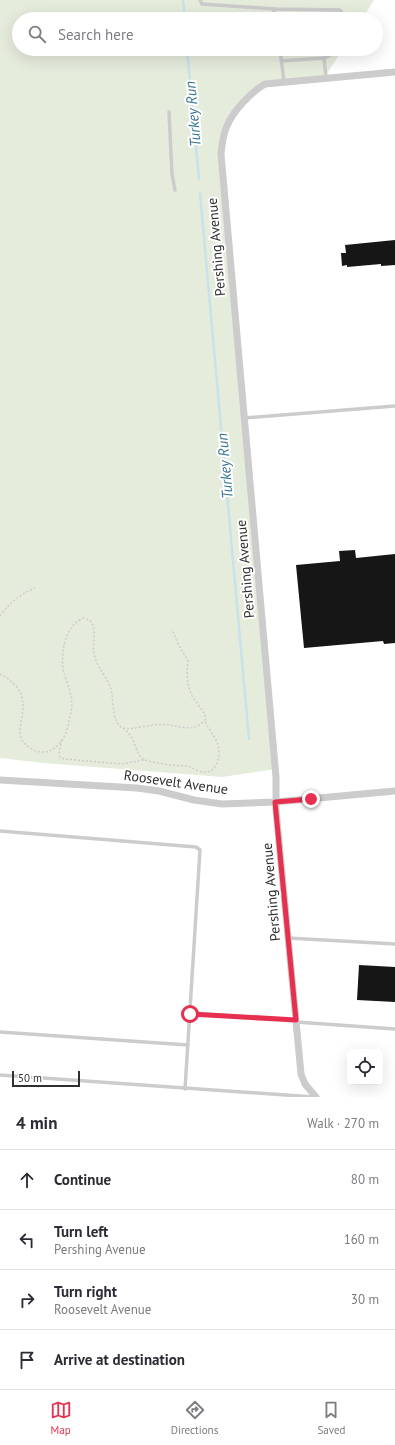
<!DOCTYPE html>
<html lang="en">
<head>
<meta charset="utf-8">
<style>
	:root { --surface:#fff; --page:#f2f2f3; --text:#2b2b33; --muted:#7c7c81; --line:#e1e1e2; --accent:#e72f4f }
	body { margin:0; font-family:"PT Sans",sans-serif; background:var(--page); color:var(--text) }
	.controls { position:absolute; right:12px; bottom:12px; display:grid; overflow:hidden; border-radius:6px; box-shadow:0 4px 16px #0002 }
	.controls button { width:36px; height:36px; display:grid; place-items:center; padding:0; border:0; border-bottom:1px solid var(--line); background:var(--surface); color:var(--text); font:20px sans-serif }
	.scale { position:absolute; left:12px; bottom:10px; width:68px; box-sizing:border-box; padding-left:4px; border:2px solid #2f2f2f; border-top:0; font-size:11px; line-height:14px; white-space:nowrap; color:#2f2f2f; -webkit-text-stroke:3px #fff; paint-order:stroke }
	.stop { position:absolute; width:12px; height:12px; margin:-9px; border:3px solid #e72f4f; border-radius:50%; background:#fff }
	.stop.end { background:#e72f4f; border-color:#fff; box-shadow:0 1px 4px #0008 }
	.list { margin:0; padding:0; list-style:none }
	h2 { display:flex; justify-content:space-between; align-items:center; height:52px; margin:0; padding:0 16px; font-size:17px }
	h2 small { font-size:13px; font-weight:400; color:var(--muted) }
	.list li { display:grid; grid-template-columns:26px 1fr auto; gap:12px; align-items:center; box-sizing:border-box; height:60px; padding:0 16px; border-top:1px solid var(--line) }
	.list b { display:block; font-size:15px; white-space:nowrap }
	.list p { margin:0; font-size:13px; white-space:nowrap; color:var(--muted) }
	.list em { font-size:13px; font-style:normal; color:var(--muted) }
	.icon { flex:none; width:22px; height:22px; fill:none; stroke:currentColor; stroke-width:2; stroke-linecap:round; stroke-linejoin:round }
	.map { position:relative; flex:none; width:395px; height:1097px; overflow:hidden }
	.search { position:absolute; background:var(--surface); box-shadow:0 4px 16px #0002; left:12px; right:12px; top:12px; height:44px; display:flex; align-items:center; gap:10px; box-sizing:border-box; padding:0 14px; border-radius:22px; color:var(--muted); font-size:15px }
	.sheet { height:292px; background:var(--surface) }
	nav { display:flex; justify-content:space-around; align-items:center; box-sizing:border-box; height:56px; border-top:1px solid var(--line); background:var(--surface); font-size:11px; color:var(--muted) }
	nav a { display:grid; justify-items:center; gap:2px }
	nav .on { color:var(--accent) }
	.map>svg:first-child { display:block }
	.green { fill:#e6ecdc }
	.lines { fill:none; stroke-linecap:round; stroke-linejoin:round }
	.stream { stroke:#c8e2ec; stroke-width:2.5 }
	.building { fill:#161616 }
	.path { stroke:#ccc; stroke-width:1.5; stroke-dasharray:2 2; stroke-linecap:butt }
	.service { stroke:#ccc; stroke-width:3.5 }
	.minor { stroke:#ccc; stroke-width:7 }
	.route { stroke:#e72f4f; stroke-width:5 }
	.labels { text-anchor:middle; stroke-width:4; stroke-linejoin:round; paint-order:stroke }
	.street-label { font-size:14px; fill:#2f2f2f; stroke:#fff }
	.water-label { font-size:15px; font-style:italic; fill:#3b7992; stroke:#fff }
</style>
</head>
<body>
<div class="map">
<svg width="395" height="1097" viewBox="0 0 395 1097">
	<rect width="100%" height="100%" fill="#fff"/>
	<path class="green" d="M0 0H374L362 19H19V49H343L324 78 265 84 234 114 222 144 276 769 222 777 43 763 0 758Z"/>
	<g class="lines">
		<g class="stream">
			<path d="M183 0 185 19"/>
			<path d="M187 49 199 179"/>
			<path d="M200 193 249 739"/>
		</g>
	</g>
	<g class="building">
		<path d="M395 240V265L381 266V264L347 267V265L342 266 341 253H346L345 245Z"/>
		<path d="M355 550 356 558 395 554V643L384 644 383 641 304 648 296 565 340 561 339 551Z"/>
		<path d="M359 965 395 967V1002L357 1000Z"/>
	</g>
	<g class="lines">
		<g class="path">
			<path d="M0 616C9 603 21 594 35 588"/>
			<path d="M0 674C22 686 26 698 21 722 20 728 19 734 22 740 25 745 31 749 36 751 55 757 67 737 69 721 71 713 73 705 71 697 70 689 66 681 64 673 60 655 64 625 84 618 89 620 92 621 93 626 96 634 92 645 94 653 96 667 107 676 111 689 114 699 111 723 123 728 132 731 155 722 169 725 182 727 195 732 205 720V714L192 696 188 685 187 671 188 661 177 642 172 629"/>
			<path d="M123 728C125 730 128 732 130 735 135 742 136 754 143 759 150 763 177 766 186 766 193 767 199 773 206 772 218 771 221 755 218 745 216 737 208 730 205 720"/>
			<path d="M62 740 59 752 60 757 64 759 122 764 144 760"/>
		</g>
		<g class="service">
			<path d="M200 0 202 4 275 9 340 10 342 13V19"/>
			<path d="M275 19 274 10 275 9"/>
			<path d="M280 49 284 82"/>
			<path d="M324 58 329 56 334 49"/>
			<path d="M281 61 324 58 326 78"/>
			<path d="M169 112 172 174 175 190"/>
			<path d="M244 418 395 406"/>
			<path d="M0 831 196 847 200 850 185 1089"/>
			<path d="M288 938 395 944"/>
			<path d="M190 1013 296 1020"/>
			<path d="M296 1022 395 1029"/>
			<path d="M0 1032 188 1045"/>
			<path d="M0 1075 314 1097"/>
		</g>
		<g class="minor">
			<path d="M0 780 137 788 159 791 194 800 222 804 275 802 395 791"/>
			<path d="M316 1097 305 1084 301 1074 276 810V777L221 154C222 144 223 134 227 126 233 111 251 92 265 84L395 72"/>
		</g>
	</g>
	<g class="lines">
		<path class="route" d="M190 1014 296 1020 275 802 311 799"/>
	</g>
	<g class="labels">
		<g class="street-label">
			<text transform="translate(216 247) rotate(-95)" y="5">Pershing Avenue</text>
			<text transform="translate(245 569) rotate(-95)" y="5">Pershing Avenue</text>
			<text transform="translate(176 782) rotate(8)" y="5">Roosevelt Avenue</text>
			<text transform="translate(271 892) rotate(-95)" y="5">Pershing Avenue</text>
		</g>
		<g class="water-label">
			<text transform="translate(193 114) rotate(-95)" y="5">Turkey Run</text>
			<text transform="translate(225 466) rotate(-95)" y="5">Turkey Run</text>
		</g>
	</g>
</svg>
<div class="controls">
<button><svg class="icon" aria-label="locate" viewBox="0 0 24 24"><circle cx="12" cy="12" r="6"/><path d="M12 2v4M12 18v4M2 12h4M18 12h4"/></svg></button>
</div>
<div class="scale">50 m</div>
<div class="stop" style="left:190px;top:1014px"></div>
<div class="stop end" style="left:311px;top:799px"></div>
<div class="search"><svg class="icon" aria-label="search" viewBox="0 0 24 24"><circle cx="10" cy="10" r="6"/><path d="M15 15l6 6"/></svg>Search here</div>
</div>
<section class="sheet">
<h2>4 min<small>Walk · 270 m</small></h2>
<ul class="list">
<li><svg class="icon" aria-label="ahead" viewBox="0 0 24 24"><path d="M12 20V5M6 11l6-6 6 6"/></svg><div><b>Continue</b></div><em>80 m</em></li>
<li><svg class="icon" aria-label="left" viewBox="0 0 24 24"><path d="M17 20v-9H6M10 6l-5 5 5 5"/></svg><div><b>Turn left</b><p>Pershing Avenue</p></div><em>160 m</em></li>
<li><svg class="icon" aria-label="right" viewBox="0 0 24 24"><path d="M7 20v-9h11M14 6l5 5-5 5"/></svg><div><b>Turn right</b><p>Roosevelt Avenue</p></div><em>30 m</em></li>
<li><svg class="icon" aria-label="arrive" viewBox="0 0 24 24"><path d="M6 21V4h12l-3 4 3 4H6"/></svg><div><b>Arrive at destination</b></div></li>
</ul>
</section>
<nav>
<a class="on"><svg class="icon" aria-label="map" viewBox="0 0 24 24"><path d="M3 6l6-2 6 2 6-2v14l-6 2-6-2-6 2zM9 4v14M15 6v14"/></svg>Map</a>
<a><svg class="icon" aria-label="directions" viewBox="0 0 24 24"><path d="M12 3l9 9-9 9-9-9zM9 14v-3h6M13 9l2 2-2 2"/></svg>Directions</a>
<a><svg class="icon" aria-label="saved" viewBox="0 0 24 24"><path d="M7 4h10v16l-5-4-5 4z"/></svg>Saved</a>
</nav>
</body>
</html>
